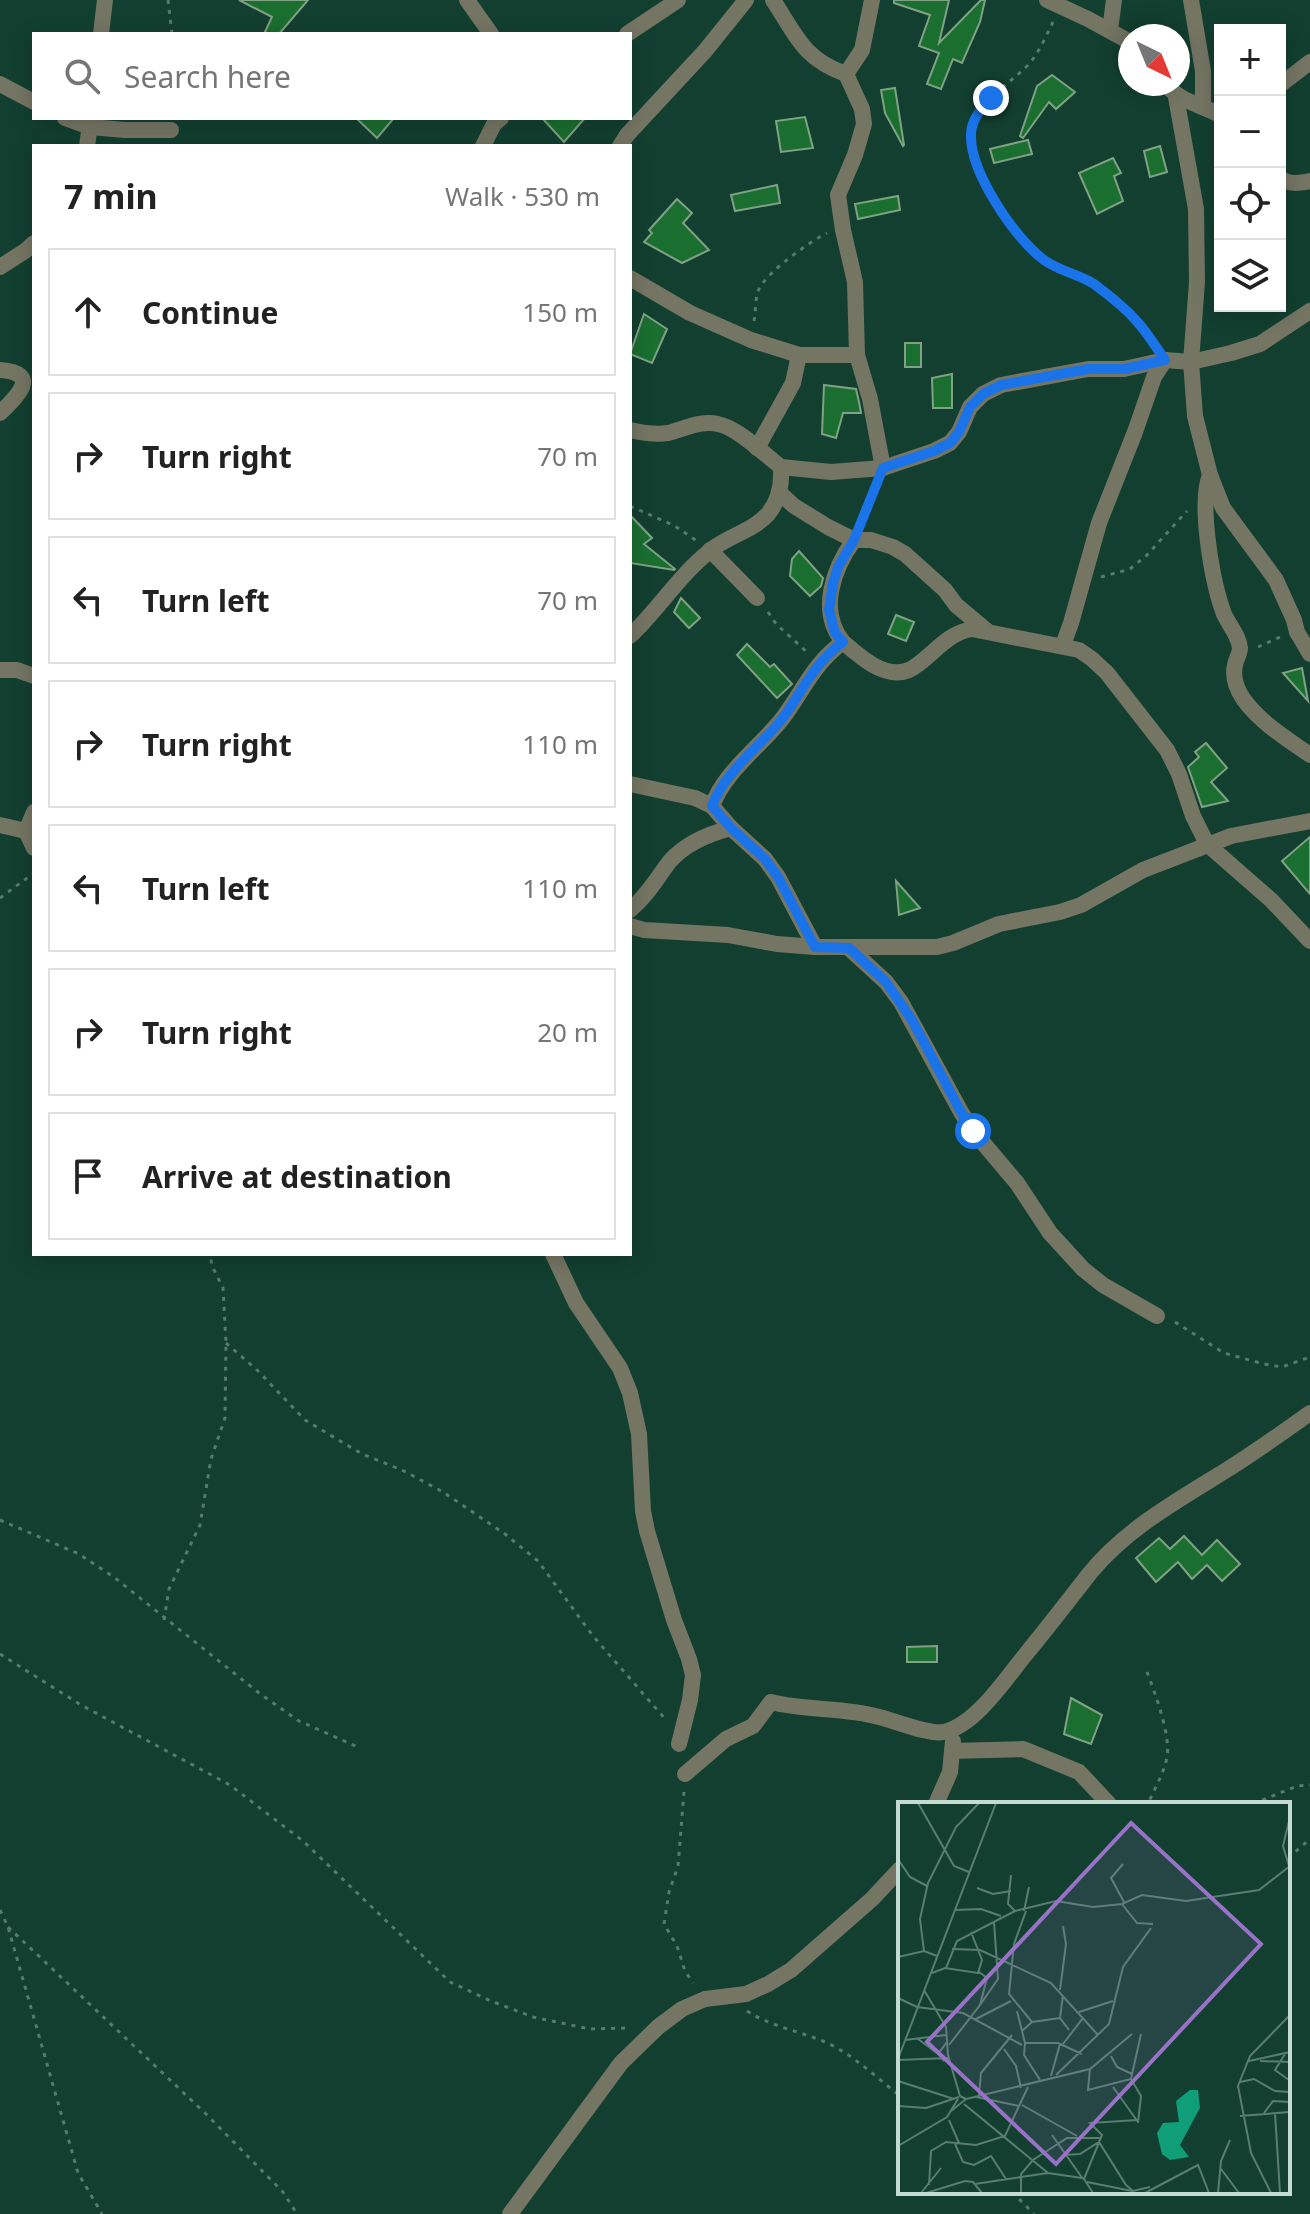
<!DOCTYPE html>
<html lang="en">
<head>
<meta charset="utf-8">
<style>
	:root { --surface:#fff; --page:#f2f2f2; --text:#222; --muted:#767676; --line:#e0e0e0 }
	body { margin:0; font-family:"Noto Sans",sans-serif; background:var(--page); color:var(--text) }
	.controls { position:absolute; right:24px; top:24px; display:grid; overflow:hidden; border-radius:0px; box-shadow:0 4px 20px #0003 }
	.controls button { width:72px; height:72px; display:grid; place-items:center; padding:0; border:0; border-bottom:2px solid var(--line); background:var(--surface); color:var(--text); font:40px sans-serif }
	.compass { position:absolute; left:1118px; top:24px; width:72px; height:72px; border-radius:50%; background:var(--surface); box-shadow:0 4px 20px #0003; rotate:137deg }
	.stop { position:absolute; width:24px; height:24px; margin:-18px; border:6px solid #1a73e8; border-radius:50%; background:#fff }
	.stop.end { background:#1a73e8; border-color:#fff; box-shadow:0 2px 8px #0008 }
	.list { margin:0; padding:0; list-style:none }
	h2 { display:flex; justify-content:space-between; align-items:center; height:104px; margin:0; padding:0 32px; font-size:34px }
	h2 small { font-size:26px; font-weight:400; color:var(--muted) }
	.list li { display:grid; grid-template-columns:52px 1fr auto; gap:24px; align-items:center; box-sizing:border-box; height:128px; margin:0 16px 16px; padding:0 16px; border:2px solid var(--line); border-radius:0px }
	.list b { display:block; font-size:30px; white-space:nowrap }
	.list em { font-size:26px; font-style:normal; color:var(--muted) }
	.icon { flex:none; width:44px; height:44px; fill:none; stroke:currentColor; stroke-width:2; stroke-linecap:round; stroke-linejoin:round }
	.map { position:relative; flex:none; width:1310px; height:2214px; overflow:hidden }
	.search { position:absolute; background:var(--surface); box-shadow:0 4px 20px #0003; left:32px; top:32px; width:600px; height:88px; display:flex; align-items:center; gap:20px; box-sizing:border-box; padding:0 28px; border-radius:0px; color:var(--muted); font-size:30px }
	.panel { position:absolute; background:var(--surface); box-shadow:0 4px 20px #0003; left:32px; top:144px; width:600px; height:1112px; border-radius:0px }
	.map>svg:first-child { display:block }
	.building { fill:#1a6e30; stroke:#80a183; stroke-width:2 }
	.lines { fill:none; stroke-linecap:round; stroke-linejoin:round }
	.path { stroke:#567a6d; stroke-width:3; stroke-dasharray:4 6; stroke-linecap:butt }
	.street { stroke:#757564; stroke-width:16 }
	.route { stroke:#1a73e8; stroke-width:10 }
	.inset-road { fill:none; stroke:#597d70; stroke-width:2 }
	.view { fill:#9872c6; fill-opacity:0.15; stroke:#9872c6; stroke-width:4 }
	.inset-edge { fill:none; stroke:#c4dbd1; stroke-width:4 }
</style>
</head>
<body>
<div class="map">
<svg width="1310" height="2214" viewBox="0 0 1310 2214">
	<rect width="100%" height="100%" fill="#123f30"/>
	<g class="building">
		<path d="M239 0H308L279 34H264L272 17Z"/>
		<path d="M894 0H949L939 43 981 0H985L980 22 962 63 953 59 941 89 927 84 939 53 919 46 930 15 894 3Z"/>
		<path d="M1052 75 1075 92 1056 109 1049 102 1023 138 1020 136 1037 86Z"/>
		<path d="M895 88 904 145 903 146 885 113 881 90Z"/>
		<path d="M805 117 813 148 781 152 776 121Z"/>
		<path d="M356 118H394L377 138Z"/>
		<path d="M542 118H585L564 142Z"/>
		<path d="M1028 140 1032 154 994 163 990 149Z"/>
		<path d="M1160 146 1167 172 1150 177 1144 151Z"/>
		<path d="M1113 158 1121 173 1114 176 1123 201 1097 214 1079 173Z"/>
		<path d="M777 185 780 203 735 211 731 195Z"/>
		<path d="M898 196 900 210 858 219 855 204Z"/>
		<path d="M677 199 692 213 683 223 709 250 682 263 644 242 652 233 649 230Z"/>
		<path d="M644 314 667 329 652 363 630 354Z"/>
		<rect x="905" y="343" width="16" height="24"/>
		<path d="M952 374V408H933L932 378Z"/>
		<path d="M824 385 856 389 859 402 861 413H843L836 438 822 434Z"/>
		<path d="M630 515 652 538 644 544 675 569 674 570 630 563Z"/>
		<path d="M799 551 823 578 821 586 810 596 790 576 792 559Z"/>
		<path d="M681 598 700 618 689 628 674 612Z"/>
		<path d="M896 615 914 622 906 641 888 634Z"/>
		<path d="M747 644 770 667 774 664 792 684 777 698 737 655Z"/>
		<path d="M1302 668 1308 701 1283 673Z"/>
		<path d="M1206 743 1227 768 1211 782 1228 801 1202 807 1188 767 1199 757 1195 752Z"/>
		<path d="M1310 837V894L1282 861Z"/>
		<path d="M896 881 920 908 899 915Z"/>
		<path d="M1184 1536 1202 1555 1217 1540 1240 1564 1222 1581 1207 1565 1192 1579 1178 1562 1156 1582 1136 1558 1159 1538 1170 1549Z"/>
		<path d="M937 1646V1662H907V1647Z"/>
		<path d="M1071 1698 1102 1715 1091 1744 1064 1734Z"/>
	</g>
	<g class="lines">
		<g class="path">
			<path d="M168 0 172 34"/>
			<path d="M1053 22C1047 34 1041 48 1033 59 1018 79 982 98 974 120 959 160 1013 238 1045 260 1060 271 1078 274 1094 284 1118 300 1138 320 1154 344"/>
			<path d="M754 321C756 311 755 297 759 289 767 272 809 242 827 233"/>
			<path d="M630 506 675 526 697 541"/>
			<path d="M860 521 877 485"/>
			<path d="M1101 577 1130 569 1147 555 1187 511"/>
			<path d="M768 612 776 624 807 652"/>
			<path d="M1258 647 1280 637"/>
			<path d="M0 898 34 873"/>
			<path d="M1175 1322 1224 1353 1264 1364 1282 1367 1310 1357"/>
			<path d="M226 1343 257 1370 305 1420 362 1454 402 1470 443 1492 505 1534 538 1561 593 1636 666 1720"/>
			<path d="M0 1520 79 1554 115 1578 259 1693 299 1721 360 1748"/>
			<path d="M164 1620 169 1589 200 1525 211 1459 225 1418 226 1343 223 1288 212 1266 210 1254"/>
			<path d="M0 1654 81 1705 230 1785 303 1841 450 1982 491 2001 533 2017 590 2029 630 2028"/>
			<path d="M1147 1672C1155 1693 1171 1736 1167 1757 1164 1774 1154 1789 1148 1804"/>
			<path d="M684 1792 678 1866 669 1892 664 1924 677 1946 685 1971 693 1983"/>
			<path d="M1253 1804 1297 1786 1310 1785"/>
			<path d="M1288 1858 1310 1839"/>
			<path d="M0 1910 8 1927 78 2173 102 2214"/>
			<path d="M8 1927 206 2114 283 2192 297 2214"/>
			<path d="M747 2011C770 2026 798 2031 823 2041 851 2053 876 2077 900 2096"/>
			<path d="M1012 2192 1034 2214"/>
		</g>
		<g class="street">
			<path d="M467 0 491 34"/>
			<path d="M773 0C796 35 803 59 846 74L862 109 864 124 855 155 838 195 843 230 855 282 857 355 870 399 883 468"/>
			<path d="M1047 0 1088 19 1130 42"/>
			<path d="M1191 0 1203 71V106"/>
			<path d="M1110 30 1114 0"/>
			<path d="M101 34 105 0"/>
			<path d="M627 34 678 0"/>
			<path d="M846 74 862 50 872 0"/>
			<path d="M0 84 34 102"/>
			<path d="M1165 84C1181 102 1199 104 1220 115"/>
			<path d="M1280 85 1310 62"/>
			<path d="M1176 97 1196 209 1197 282 1191 362 1195 416 1210 475 1223 508 1276 580 1294 620 1297 632 1310 654"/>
			<path d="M65 118 90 127 125 130H171"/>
			<path d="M87 146 91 118"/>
			<path d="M483 146 494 124 501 118"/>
			<path d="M620 146 627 135 705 51 746 0"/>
			<path d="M1280 178C1289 185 1300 183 1310 181"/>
			<path d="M0 267 25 251 34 243"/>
			<path d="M630 278 690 313 751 340 799 355H857"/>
			<path d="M0 370C42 373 17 397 0 413"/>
			<path d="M630 430C643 433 655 435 668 433 684 429 701 420 718 424 738 428 764 454 781 467 782 484 779 501 768 514 753 531 728 536 711 550 679 575 659 609 630 636"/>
			<path d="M757 448 793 383 799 355"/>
			<path d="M781 467 831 472 883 468 934 451 950 443 959 432 970 407 983 394 1001 385 1088 369H1124L1165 360 1191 362 1231 353 1260 344 1310 311"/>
			<path d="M1210 475C1198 505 1213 585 1224 614 1229 625 1239 636 1240 648 1240 654 1236 659 1235 665 1232 678 1237 690 1244 700 1261 723 1287 739 1310 755"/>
			<path d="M779 492 794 506 828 527 854 540H871L893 547 905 554 945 590 956 605 987 631"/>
			<path d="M710 550 757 598"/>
			<path d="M843 642C859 656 885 680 909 670 918 666 927 657 934 651 946 640 956 632 972 629L1079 650 1092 659 1107 673 1167 750 1179 774 1193 816 1207 844 1271 900 1310 941"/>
			<path d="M1063 645 1071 623 1099 523 1135 432 1154 377 1165 360"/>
			<path d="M0 670H17L34 676"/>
			<path d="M630 784 695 798 712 806 731 828 765 859 778 877 815 947"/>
			<path d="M712 806C725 771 759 748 782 719 804 690 812 665 843 642 818 611 833 569 854 540"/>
			<path d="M34 812 26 831 34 848"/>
			<path d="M0 825 26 831"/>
			<path d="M630 910C647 896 657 878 670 861 686 843 708 834 731 828"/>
			<path d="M630 926 644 930 728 935 777 944 815 947H937L953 943 999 924 1060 912 1081 905 1143 870 1231 836 1310 821"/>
			<path d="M849 948 886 982 901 1002 961 1112 973 1131 1017 1183 1050 1233 1083 1269 1103 1285 1157 1316"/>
			<path d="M553 1254 576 1303 620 1368 630 1393 639 1434 643 1511 647 1531 674 1620 689 1659 693 1675 690 1700 679 1744"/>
			<path d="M952 1751 1023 1749 1079 1772 1109 1804"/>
			<path d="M685 1774 726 1739 753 1726 771 1702C807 1711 844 1707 879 1717 896 1721 928 1735 944 1732 976 1725 1006 1678 1026 1654 1048 1627 1069 1600 1090 1573 1126 1529 1178 1500 1225 1471 1254 1453 1282 1433 1310 1413"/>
			<path d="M936 1804 950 1772 953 1741"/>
			<path d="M510 2214 621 2063 658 2027 682 2009 705 1999 746 1994 768 1984 791 1970 872 1899 900 1869"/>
		</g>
	</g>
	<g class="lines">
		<path class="route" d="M973 1131 961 1112 912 1020 886 982 849 948 815 947 778 877 765 859 731 828 712 806C725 771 759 748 782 719 803 691 813 664 843 642L835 633 829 610 833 583 838 567 854 540 883 468 934 451 950 443 959 432 970 407 983 394 1001 385 1088 369H1124L1165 360C1149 337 1140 321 1118 303 1111 297 1102 290 1094 284 1078 274 1059 271 1044 260 1015 239 970 172 971 135 971 119 981 110 991 98"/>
	</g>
	<g transform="translate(898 1802)">
		<rect width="392" height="392" fill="#123f30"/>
		<path d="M292 288H300L302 306 282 343 291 355 272 358 264 352 259 331 265 321 281 320 278 299Z" fill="#0f9e78"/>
		<path class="inset-road" d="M20 1 56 64 71 70M0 57 12 75 29 84M225 62 213 76 226 100M391 64 385 44 392 15M113 73 110 102 117 109M79 86 95 92 113 89M224 102 239 121 255 122M57 108 83 107 103 114M126 109 131 85M128 109 116 142 111 192 134 220M54 147 82 148 153 181 200 233M26 149 22 117 30 81 58 25 81 1M0 155 26 149 39 154M48 166 59 139 117 109 158 99 195 105 224 102 244 93 288 99 361 88 392 64M34 171 47 166 80 171 84 158 73 130M26 188 48 225 50 253 62 294 68 297 53 309M162 188 168 142 165 124M165 193 162 216 171 228M0 196 19 205 65 211 124 243M82 203 100 177 96 120M119 209 127 241M181 210 215 199M76 218 113 199M124 229 134 220 162 216M20 237 40 252M7 238 48 233M165 242 185 216M51 243 82 203 89 176 81 170M106 247 118 264 123 286M387 252 377 268 391 278M213 254 219 265 234 272M0 257 98 1M0 258 51 256M46 259 40 252 49 240M351 259 392 250M362 259 392 260M192 267 190 288 233 277 243 232M158 273 211 222 225 165 253 126M153 274 162 242M233 277 243 294 240 321M142 278 126 253 127 241H160L184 252M0 279 56 297M342 280 356 277 377 289 392 290M215 285 240 320M81 293 83 271 114 233M78 295 121 304 130 285M68 297 192 267 234 232M66 302 150 371 184 376M124 303 179 334M0 304 28 306 61 295M366 311 375 299 392 300M377 311 382 391M342 314 392 310M51 318 61 341M154 333 185 377M57 342 65 360 76 363 93 354 108 377M0 344 49 315 60 297M166 353 182 352 201 340 228 383 235 389 252 385M323 367 341 391M189 380 234 389M77 382 150 371M31 383 33 349 48 340 78 343 107 334 121 304M23 391 43 366M28 391 67 379 75 380 84 391M123 391V372L135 358 169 336H202M195 391 186 377 204 333 192 321 239 318M247 391 300 363 311 391M320 391 323 359 332 338M373 391 353 351 340 284 352 254 392 213"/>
		<path class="view" d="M233 21 363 142 158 362 29 240Z"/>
		<rect width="392" height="392" class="inset-edge"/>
	</g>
</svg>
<div class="controls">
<button>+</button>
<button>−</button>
<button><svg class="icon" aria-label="locate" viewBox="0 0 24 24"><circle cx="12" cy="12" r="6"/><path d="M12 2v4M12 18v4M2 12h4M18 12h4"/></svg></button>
<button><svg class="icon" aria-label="layers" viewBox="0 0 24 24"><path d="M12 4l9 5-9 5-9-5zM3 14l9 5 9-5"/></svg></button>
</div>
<svg class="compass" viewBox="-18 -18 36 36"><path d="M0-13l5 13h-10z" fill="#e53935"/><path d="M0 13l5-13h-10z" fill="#767676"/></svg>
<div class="stop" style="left:973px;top:1131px"></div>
<div class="stop end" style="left:991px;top:98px"></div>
<div class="search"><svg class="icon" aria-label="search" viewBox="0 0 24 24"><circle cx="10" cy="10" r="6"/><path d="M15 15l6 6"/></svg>Search here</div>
<section class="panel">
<h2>7 min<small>Walk · 530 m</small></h2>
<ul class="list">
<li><svg class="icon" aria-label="ahead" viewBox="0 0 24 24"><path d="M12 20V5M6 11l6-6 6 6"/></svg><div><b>Continue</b></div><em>150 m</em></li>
<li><svg class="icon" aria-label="right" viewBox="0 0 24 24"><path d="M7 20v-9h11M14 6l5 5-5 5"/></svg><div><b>Turn right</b></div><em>70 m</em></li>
<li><svg class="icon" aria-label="left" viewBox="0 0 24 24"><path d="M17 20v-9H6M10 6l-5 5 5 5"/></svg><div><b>Turn left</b></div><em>70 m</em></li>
<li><svg class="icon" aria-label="right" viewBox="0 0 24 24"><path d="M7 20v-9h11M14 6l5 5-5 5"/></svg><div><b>Turn right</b></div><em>110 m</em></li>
<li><svg class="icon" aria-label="left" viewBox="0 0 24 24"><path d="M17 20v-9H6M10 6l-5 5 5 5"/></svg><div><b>Turn left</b></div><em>110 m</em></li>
<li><svg class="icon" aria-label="right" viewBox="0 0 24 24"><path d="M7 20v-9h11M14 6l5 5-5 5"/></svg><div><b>Turn right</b></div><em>20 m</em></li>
<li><svg class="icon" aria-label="arrive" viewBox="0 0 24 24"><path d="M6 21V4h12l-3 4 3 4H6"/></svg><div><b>Arrive at destination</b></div></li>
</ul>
</section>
</div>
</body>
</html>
